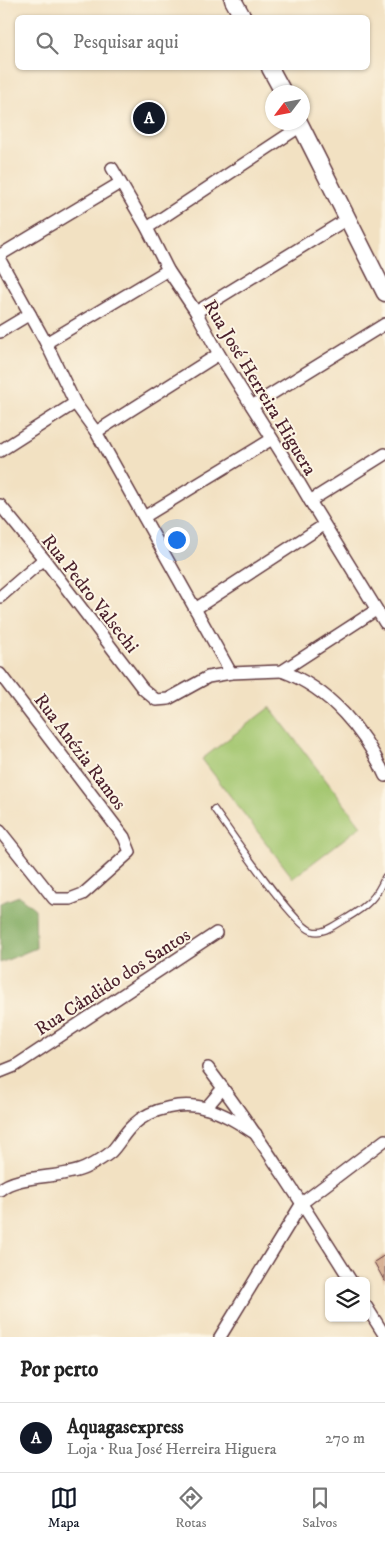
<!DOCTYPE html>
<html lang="pt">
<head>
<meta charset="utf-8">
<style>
	:root { --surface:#fff; --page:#f2f2f2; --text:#222; --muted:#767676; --line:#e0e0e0; --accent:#111827 }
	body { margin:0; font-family:"IM FELL DW Pica",serif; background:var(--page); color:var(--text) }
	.controls { position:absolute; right:15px; bottom:15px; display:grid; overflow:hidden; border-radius:8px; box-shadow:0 1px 4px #0004 }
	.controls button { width:45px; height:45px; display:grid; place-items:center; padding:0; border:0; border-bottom:1px solid var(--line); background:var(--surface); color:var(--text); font:25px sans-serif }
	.compass { position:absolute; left:265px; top:85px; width:45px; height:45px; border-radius:50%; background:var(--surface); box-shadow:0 1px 4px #0004; rotate:238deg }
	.you { position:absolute; left:176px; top:539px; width:18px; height:18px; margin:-12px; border:4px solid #fff; border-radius:50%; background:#1a73e8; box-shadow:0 0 0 8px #1a73e833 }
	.badge { display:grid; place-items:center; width:32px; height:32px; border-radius:50%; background:var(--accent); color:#fff; font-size:16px; font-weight:700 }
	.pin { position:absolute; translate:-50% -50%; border:2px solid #fff; box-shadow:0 1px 5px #0006 }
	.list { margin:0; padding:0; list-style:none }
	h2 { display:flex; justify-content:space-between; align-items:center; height:65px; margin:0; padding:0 20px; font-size:21px }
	h2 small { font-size:16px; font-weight:400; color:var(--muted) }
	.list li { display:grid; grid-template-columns:32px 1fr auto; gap:15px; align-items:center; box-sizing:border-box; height:70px; padding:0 20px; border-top:1px solid var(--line) }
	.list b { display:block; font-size:19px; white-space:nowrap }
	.list p { margin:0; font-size:16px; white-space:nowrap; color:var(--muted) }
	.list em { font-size:16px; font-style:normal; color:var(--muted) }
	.icon { flex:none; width:28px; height:28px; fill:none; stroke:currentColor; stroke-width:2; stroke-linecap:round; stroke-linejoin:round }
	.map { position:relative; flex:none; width:385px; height:1337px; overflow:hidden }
	.search { position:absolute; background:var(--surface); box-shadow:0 1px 4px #0004; left:15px; right:15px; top:15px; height:55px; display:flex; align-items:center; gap:12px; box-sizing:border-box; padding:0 18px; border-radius:8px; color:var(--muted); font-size:19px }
	.sheet { height:135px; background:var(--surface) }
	nav { display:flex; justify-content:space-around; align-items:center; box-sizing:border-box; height:70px; border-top:1px solid var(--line); background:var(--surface); font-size:14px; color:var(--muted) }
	nav a { display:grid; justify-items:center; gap:2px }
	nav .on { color:var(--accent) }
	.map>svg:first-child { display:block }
	.green { fill:#a4c771; stroke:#77734e }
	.forest { fill:#83ac63; stroke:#666647 }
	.building { fill:#ca9a79 }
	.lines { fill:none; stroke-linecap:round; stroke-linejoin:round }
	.service-casing { stroke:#633c42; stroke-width:8 }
	.minor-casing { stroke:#633c42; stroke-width:14 }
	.secondary-casing { stroke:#633c42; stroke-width:19 }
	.service { stroke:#fff; stroke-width:5.5 }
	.minor { stroke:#fff; stroke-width:11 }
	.secondary { stroke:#fff; stroke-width:16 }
	.labels { text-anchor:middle; stroke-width:4; stroke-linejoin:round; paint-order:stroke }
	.street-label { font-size:19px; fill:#4a1f2b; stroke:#fcf5e5 }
</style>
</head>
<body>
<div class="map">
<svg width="385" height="1337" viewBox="0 0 385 1337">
	<rect width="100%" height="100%" fill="#fcf5e5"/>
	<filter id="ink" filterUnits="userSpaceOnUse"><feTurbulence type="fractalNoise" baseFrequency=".02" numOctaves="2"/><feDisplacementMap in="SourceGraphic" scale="10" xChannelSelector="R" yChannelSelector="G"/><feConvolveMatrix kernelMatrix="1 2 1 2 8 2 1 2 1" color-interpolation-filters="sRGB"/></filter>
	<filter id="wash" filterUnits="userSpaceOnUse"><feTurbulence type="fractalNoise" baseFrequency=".0096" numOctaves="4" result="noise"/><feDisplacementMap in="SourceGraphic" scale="20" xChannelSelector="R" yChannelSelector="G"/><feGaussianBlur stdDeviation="1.12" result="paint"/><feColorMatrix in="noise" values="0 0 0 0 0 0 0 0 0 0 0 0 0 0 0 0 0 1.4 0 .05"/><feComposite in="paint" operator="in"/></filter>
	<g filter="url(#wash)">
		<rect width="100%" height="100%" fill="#f2e1c2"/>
		<path class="green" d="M270 707 361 826 293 878 202 759Z"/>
		<path class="forest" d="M19 896 35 909 36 948 0 963V903Z"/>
		<g id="blocks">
			<path class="building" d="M385 1255V1282L374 1262Z"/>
		</g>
	</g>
	<g filter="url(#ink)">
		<use href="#blocks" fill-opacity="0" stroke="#633c42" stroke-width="1"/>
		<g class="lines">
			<g class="service-casing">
				<path id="service" d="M214 809C230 831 293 925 312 931 324 935 337 923 347 918 367 906 376 898 385 877"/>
			</g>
			<g class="minor-casing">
				<g id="minor">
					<path d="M112 168 147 228 168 270 196 312 219 354 290 467 310 501 385 623"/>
					<path d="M147 228 301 126"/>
					<path d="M0 255 120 183"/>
					<path d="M0 260 46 343 75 403 96 432 231 673"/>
					<path d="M196 312 347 219"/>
					<path d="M0 332 30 314"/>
					<path d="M46 343 168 270"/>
					<path d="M252 406 385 324"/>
					<path d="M96 432 219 354"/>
					<path d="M0 451 75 403"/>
					<path d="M310 501 385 454"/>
					<path d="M0 505 44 559 143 689 156 700 168 699 208 677 231 673 282 671 376 610"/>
					<path d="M144 517 272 439"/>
					<path d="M0 597 44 559"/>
					<path d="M195 609 324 525"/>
					<path d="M282 671C330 689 365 731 385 776"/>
					<path d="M0 674 124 837 130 852 83 894 70 899H54L0 831"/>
					<path d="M208 1068C260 1137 305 1208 351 1281"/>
					<path d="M0 1072 15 1066 216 933"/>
					<path d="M206 1108 223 1088"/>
					<path d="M0 1190C17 1174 62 1179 85 1168 93 1164 104 1158 111 1152 119 1144 124 1133 133 1125 151 1108 184 1101 208 1109 225 1114 240 1124 256 1134"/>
					<path d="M366 1306 385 1336"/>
					<path d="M220 1337 302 1203 385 1140"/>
				</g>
			</g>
			<g class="secondary-casing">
				<g id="secondary">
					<path d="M233 0 243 18"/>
					<path d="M270 68 283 92"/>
					<path d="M299 122 385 293"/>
				</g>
			</g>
			<use href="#service" class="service"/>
			<use href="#minor" class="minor"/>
			<use href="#secondary" class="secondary"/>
		</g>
	</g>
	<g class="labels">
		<g class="street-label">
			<text transform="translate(261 387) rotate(59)" y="7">Rua José Herreira Higuera</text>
			<text transform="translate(91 593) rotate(52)" y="7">Rua Pedro Valsechi</text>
			<text transform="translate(81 751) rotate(53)" y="7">Rua Anézia Ramos</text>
			<text transform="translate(112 981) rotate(-33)" y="7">Rua Cândido dos Santos</text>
		</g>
	</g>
</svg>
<div class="controls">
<button><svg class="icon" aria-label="layers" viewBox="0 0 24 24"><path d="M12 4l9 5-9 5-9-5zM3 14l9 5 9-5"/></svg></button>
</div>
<svg class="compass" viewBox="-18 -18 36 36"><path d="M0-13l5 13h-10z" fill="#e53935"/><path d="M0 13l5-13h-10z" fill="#767676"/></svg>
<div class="you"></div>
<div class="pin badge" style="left:149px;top:118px">A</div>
<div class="search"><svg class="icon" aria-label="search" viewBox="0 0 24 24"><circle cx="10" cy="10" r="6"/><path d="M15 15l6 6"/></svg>Pesquisar aqui</div>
</div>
<section class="sheet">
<h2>Por perto<small></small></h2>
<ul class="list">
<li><span class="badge">A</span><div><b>Aquagasexpress</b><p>Loja · Rua José Herreira Higuera</p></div><em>270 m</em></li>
</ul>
</section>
<nav>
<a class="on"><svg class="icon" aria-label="map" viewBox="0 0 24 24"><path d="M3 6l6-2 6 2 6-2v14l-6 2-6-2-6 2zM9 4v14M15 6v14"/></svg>Mapa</a>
<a><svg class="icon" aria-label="directions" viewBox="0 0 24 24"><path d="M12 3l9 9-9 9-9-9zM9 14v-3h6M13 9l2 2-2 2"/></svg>Rotas</a>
<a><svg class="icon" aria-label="saved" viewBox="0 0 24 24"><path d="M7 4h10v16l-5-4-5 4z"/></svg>Salvos</a>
</nav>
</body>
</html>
